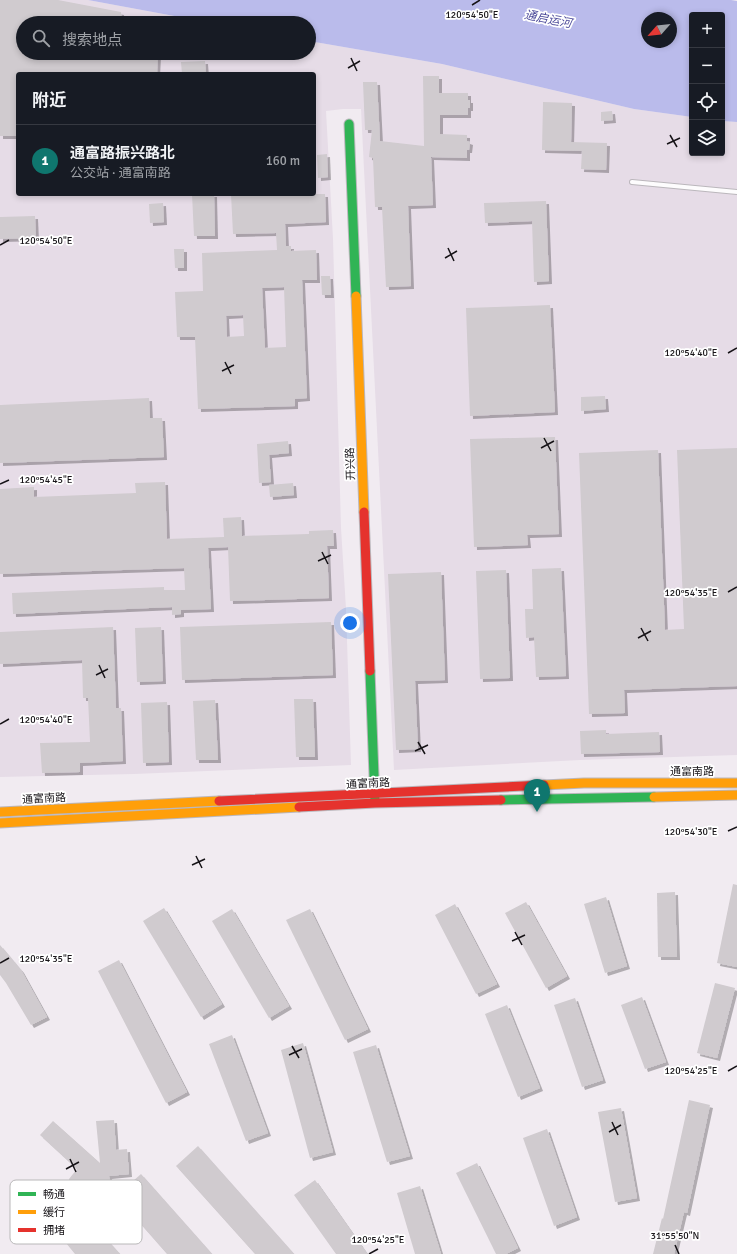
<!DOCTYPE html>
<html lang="zh">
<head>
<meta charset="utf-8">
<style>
	:root { --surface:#171b24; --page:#20242c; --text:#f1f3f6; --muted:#9ea1a6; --line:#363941; --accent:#0f766e }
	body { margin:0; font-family:Signika,"Noto Sans SC",sans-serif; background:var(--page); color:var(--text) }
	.controls { position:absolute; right:12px; top:12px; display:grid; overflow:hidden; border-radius:4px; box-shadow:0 2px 6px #0003 }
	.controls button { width:36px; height:36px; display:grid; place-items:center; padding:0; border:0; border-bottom:1px solid var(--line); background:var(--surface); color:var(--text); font:20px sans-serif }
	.compass { position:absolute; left:641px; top:12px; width:36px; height:36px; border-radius:50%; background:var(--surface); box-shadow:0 2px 6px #0003; rotate:243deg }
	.you { position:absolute; left:350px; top:623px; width:14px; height:14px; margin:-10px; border:3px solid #fff; border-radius:50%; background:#1a73e8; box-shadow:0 0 0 6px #1a73e833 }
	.badge { display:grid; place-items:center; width:26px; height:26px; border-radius:50%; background:var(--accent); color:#fff; font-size:13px; font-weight:700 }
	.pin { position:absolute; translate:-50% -33px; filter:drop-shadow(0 1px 2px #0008) }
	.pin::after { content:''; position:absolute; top:21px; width:14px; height:12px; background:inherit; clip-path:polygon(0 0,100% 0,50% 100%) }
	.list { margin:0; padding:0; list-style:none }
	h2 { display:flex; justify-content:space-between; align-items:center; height:52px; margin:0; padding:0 16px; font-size:17px }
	h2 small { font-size:13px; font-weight:400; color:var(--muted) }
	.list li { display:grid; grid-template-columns:26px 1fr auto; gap:12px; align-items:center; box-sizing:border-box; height:72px; padding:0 16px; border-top:1px solid var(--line) }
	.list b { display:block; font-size:15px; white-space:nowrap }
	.list p { margin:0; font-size:13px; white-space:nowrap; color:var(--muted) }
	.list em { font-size:13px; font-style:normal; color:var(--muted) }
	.icon { flex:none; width:22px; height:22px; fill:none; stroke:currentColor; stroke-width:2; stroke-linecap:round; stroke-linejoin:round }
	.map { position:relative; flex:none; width:737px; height:1254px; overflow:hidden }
	.search { position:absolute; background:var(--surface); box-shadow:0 2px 6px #0003; left:16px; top:16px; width:300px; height:44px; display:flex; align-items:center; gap:10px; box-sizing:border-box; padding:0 14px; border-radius:22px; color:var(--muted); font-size:15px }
	.panel { position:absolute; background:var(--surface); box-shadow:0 2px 6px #0003; left:16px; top:72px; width:300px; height:124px; border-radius:4px }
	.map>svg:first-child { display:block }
	.built { fill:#e6dce7; fill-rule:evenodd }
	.water { fill:#babbeb; fill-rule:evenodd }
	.building { fill:#d0cbcf; fill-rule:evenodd; filter:url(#shadow) }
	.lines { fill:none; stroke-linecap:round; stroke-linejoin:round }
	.lane-casing { stroke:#bbb7bc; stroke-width:6 }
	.fast-casing { stroke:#bbb7bc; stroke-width:11 }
	.slow-casing { stroke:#bbb7bc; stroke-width:11 }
	.jam-casing { stroke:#bbb7bc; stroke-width:11 }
	.lane { stroke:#fdfcfd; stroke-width:4 }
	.fast { stroke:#30b455; stroke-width:9 }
	.slow { stroke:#ff9f0a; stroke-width:9 }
	.jam { stroke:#e5322d; stroke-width:9 }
	.ticks { fill:none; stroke:#161317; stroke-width:1.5 }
	.labels { text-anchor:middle; stroke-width:3.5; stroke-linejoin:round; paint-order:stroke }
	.street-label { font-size:11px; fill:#161317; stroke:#fff }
	.water-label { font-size:12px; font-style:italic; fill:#4d4b9a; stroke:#fff }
	.key { fill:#fff; stroke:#b9b8b9; stroke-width:1 }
	.key-label { font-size:11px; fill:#161317 }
	.ticks-label { font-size:10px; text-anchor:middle; fill:#161317; stroke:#fff; stroke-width:3.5; stroke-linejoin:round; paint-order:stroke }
</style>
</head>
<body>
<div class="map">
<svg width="737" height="1254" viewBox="0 0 737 1254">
	<defs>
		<filter id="shadow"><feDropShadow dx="3" dy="3" stdDeviation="0" flood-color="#0004"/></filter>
	</defs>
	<rect width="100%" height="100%" fill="#f1ebf1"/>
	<path class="built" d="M0 0H88L212 23H23V53H309V41L442 64 634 109 692 117V153H722V121L737 122V755L580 760 394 770 361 109H343L326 111 333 239 341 528 346 609 351 765 134 774 0 777ZM18 74H314V194H18Z"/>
	<path class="water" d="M88 0H731L737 1V122L722 121V15H692V117L634 109 442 64 309 41V23H212ZM647 18H671V42H647Z"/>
	<g class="building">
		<path d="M0 0H58L121 12 122 23H23V53H158L157 74H18V136H0Z"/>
		<path d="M205 61 206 74H182L181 62Z"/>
		<path d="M423 76H439V93H468V100H470V108H468V115H440V134L467 135V141L470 142 469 150H467V158L431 157 433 205 408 206 411 286 386 287 382 207H375L373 158 369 157 372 130H365L363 82H377L380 141 424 146Z"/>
		<path d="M543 102 572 103 571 142 607 143 606 170 581 169 582 151 542 150Z"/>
		<path d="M612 111 613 120 601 121V112Z"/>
		<path d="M327 154 328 177 318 178 317 155Z"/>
		<path d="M192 194H214L215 236H194Z"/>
		<path d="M231 194H325L326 222 285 224 286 246H291V251L316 250 317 280H302L307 398 295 399V406L198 409 195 337H177L175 292 203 291 202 253 277 250 276 233 233 234ZM284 287 286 347 265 348 262 288ZM243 315 244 336 227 337 226 316Z"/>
		<path d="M546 201 549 281 534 282 532 221 485 223 484 203Z"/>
		<path d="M163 203 164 222 150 223 149 204Z"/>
		<path d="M35 216 36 238 0 239V217Z"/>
		<path d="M174 249H184V268H175Z"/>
		<path d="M321 276H330L331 295H322Z"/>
		<path d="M550 305 555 412 470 416 466 308Z"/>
		<path d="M605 396 606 409 581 411V397Z"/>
		<path d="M149 398 150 418H162L164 457 0 463V405Z"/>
		<path d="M555 437 559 534 527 535 528 545 474 547 470 439Z"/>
		<path d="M288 441 289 453 269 455 271 482 259 483 257 444Z"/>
		<path d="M737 448V686L624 690 625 713 589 714 579 453 658 450 665 630 684 629 677 450Z"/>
		<path d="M165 482 167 539 224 537 223 518 241 517 242 536 309 534V531L333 530 334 546H327L329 598 230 601 228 547 208 548 211 609 181 610V614L172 615V607L13 614 12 593 164 587V590H185L184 568 0 574V489L34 487V497L136 493 135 483Z"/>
		<path d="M293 483 294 495 270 497 269 485Z"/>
		<path d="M561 568 566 676 536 677 534 637 526 638 525 609H533L532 569Z"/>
		<path d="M506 570 510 678 480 679 476 571Z"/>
		<path d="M441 572 445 680 415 681 418 749 396 750 388 574Z"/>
		<path d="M331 622 333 675 182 680 180 627Z"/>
		<path d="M113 627 116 708H121L123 761 80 763V772L42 773 40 743 90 742 88 698H83L82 660 0 664V632Z"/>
		<path d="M161 627 163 681 137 682 135 628Z"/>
		<path d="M294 699H313L315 757H296Z"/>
		<path d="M215 700 218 760H196L193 701Z"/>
		<path d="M167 702 169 762 143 763 141 703Z"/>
		<path d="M606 730V734L659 732 660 752 581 754 580 731Z"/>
		<path d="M733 884 737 885V967L717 963Z"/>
		<path d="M675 892 677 957H658L657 893Z"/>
		<path d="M606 897 627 966 605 973 584 904Z"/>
		<path d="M526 902 567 976 546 988 505 913Z"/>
		<path d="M455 904 497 984 476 994 435 915Z"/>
		<path d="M164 908 222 1004 201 1017 143 921Z"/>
		<path d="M232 909 289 1006 269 1018 212 921Z"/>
		<path d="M310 909 368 1029 345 1040 286 920Z"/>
		<path d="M0 945 21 970 47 1017 31 1025 6 983 0 975Z"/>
		<path d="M119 960 187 1092 166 1103 98 971Z"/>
		<path d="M715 983 735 988 717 1058 697 1053Z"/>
		<path d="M642 997 666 1062 645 1069 621 1005Z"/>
		<path d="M575 998 603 1080 582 1087 554 1005Z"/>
		<path d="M507 1005 540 1088 518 1097 485 1014Z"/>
		<path d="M232 1035 268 1133 246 1141 209 1044Z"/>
		<path d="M303 1043 333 1152 310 1158 281 1050Z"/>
		<path d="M376 1045 410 1156 387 1162 353 1052Z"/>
		<path d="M689 1100 710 1105 687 1213 684 1212 674 1254H653L662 1218 663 1219Z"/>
		<path d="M621 1108 637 1198 615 1202 598 1112Z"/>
		<path d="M114 1120 116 1150 127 1149 129 1174 109 1176 112 1200 96 1202 81 1196 72 1198 69 1179 77 1169 40 1135 53 1121 100 1163 96 1121Z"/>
		<path d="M547 1129 577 1217 554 1226 523 1138Z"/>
		<path d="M198 1146 294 1254H255L176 1166Z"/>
		<path d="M477 1163 518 1248 506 1254H496L456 1173Z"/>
		<path d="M141 1174 212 1254H167L116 1196Z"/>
		<path d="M315 1180 367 1254H336L294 1195Z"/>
		<path d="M420 1186 441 1254H415L397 1193Z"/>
		<path d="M90 1221 120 1254H75L66 1243Z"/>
	</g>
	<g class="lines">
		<g class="lane-casing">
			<path id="lane" d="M632 182 737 192"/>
		</g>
		<g class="fast-casing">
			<g id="fast">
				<path d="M349 124 356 296"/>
				<path d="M370 671 375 802"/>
				<path d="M501 800 654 797"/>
			</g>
		</g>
		<g class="slow-casing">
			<g id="slow">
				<path d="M356 296 364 512"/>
				<path d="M544 785 584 783H737"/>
				<path d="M654 797 737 795"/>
				<path d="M0 812 219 801"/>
				<path d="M0 823 299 807"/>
			</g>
		</g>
		<g class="jam-casing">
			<g id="jam">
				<path d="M364 512 370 671"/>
				<path d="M219 801 544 785"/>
				<path d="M299 807 375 803 501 800"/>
			</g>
		</g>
		<use href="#lane" class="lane"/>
		<use href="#fast" class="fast"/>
		<use href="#slow" class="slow"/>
		<use href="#jam" class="jam"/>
	</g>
	<path class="ticks" d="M472 5 480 0M351 58 357 71M348 68 360 61M670 135 677 147M667 144 680 138M0 245 9 240M448 248 454 261M445 258 457 251M728 353 737 348M225 362 231 374M222 371 234 365M544 438 551 451M541 448 554 441M0 484 9 480M322 552 328 564M318 561 331 555M728 592 737 587M641 628 648 641M638 638 651 631M99 665 105 678M96 675 108 669M0 724 9 719M418 742 425 754M415 751 428 745M728 831 737 827M196 856 202 868M192 865 205 859M515 932 522 945M512 941 525 935M0 963 9 958M292 1046 299 1058M289 1055 302 1049M728 1071 737 1066M612 1122 618 1135M609 1132 621 1125M70 1159 76 1172M66 1169 79 1162M675 1245 679 1254M369 1254 378 1249"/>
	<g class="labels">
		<g class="street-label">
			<text transform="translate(350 464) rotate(-92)" y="4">开兴路</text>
			<text x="692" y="775">通富南路</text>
			<text transform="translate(368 783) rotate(-3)" y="4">通富南路</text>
			<text transform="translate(44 798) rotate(-3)" y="4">通富南路</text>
		</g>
		<g class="water-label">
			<text transform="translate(548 19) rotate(11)" y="4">通启运河</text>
		</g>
	</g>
	<rect x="10" y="1180" width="132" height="64" rx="6" class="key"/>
	<rect x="18" y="1192" width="18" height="4" fill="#30b455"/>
	<rect x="18" y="1210" width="18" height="4" fill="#ff9f0a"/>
	<rect x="18" y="1228" width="18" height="4" fill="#e5322d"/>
	<g class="key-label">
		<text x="43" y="1198">畅通</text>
		<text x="43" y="1216">缓行</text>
		<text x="43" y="1234">拥堵</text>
	</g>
	<g class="ticks-label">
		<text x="472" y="18">120°54'50"E</text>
		<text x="46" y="244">120°54'50"E</text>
		<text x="691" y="356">120°54'40"E</text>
		<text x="46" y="483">120°54'45"E</text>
		<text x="691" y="596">120°54'35"E</text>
		<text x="46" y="723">120°54'40"E</text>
		<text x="691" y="835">120°54'30"E</text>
		<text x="46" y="962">120°54'35"E</text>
		<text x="691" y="1074">120°54'25"E</text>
		<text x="675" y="1239">31°55'50"N</text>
		<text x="378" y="1243">120°54'25"E</text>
	</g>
</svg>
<div class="controls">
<button>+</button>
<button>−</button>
<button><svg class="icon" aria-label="locate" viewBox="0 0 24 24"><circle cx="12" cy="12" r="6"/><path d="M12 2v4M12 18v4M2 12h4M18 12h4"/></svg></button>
<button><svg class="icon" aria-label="layers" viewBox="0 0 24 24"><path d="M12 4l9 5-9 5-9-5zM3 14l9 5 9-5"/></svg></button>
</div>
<svg class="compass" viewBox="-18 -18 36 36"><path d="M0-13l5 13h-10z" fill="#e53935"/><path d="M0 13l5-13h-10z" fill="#9ea1a6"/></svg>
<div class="you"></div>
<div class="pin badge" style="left:537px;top:812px">1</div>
<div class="search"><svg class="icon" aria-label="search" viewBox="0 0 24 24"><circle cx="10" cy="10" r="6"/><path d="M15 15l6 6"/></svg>搜索地点</div>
<section class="panel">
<h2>附近<small></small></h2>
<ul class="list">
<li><span class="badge">1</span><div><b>通富路振兴路北</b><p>公交站 · 通富南路</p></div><em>160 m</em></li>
</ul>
</section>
</div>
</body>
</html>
